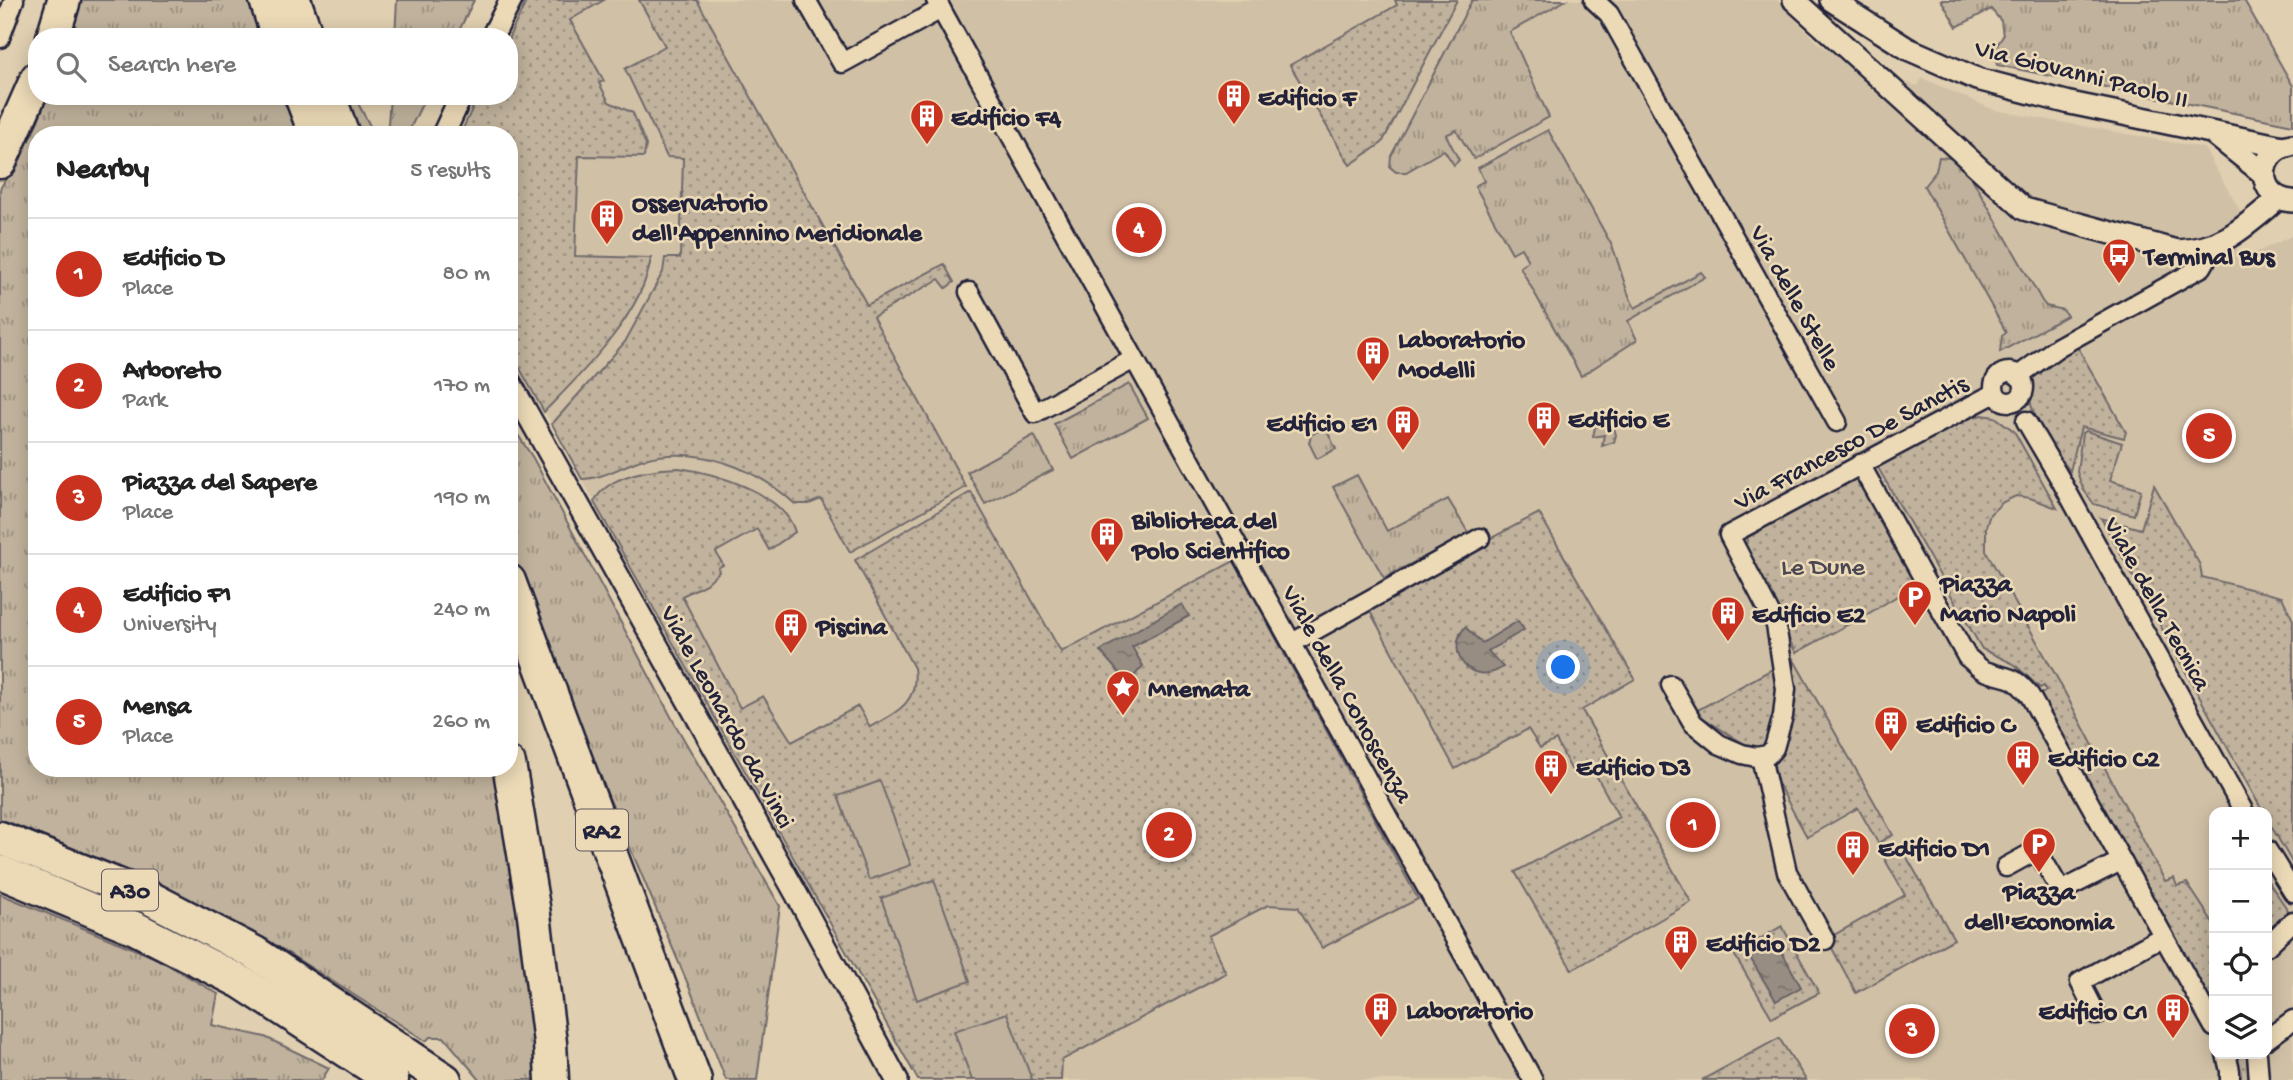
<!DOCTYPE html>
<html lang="en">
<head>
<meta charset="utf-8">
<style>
	:root { --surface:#fff; --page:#f6f6f6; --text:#222; --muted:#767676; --line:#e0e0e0; --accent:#c8321e }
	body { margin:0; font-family:"Gochi Hand",sans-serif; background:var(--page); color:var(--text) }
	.controls { position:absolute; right:21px; bottom:21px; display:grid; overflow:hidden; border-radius:14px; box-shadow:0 4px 18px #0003 }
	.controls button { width:63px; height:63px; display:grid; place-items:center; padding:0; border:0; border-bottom:2px solid var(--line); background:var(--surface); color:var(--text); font:35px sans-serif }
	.you { position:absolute; left:1564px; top:668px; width:24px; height:24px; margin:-18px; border:5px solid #fff; border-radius:50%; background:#1a73e8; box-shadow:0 0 0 10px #1a73e833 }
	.badge { display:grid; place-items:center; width:46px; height:46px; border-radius:50%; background:var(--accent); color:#fff; font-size:23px; font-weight:700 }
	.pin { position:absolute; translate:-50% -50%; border:4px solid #fff; box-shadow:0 2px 7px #0006 }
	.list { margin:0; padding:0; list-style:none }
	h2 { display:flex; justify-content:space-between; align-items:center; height:91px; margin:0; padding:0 28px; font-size:30px }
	h2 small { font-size:23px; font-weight:400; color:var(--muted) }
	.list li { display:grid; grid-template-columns:46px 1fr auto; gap:21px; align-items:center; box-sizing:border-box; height:112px; padding:0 28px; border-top:2px solid var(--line) }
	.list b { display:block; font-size:26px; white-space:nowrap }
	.list p { margin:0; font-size:23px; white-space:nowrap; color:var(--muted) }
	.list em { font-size:23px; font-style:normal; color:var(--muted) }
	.icon { flex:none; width:38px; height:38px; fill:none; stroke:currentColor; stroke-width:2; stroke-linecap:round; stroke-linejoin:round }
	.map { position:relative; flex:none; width:2293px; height:1080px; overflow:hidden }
	.search { position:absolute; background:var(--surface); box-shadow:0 4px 18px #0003; left:28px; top:28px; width:490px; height:77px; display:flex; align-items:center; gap:18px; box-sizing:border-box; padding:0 24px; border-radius:28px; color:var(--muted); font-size:26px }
	.panel { position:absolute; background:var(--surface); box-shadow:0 4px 18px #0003; left:28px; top:126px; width:490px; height:651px; border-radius:28px }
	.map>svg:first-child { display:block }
	.built { fill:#d0c0a6; fill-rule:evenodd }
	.grass { fill:url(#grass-tufts); stroke:#716a6c; stroke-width:2 }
	.park { fill:url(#park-dots); stroke:#716a6c; stroke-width:2 }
	.garden { fill:#c0b29c; stroke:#716a6c; stroke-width:2 }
	.water { fill:url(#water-ripples); stroke:#686266; stroke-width:2 }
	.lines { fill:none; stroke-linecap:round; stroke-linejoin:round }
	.minor-casing { stroke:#22223b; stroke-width:23 }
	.tertiary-casing { stroke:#22223b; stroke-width:26 }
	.motorway-casing { stroke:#22223b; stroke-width:37 }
	.minor { stroke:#ecdab7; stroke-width:18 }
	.tertiary { stroke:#ecdab7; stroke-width:21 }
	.motorway { stroke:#ecdab7; stroke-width:32 }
	.labels { text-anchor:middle; stroke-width:5; stroke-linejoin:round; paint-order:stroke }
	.shield { fill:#ecdab7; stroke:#5f5960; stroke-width:2 }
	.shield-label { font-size:24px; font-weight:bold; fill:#22223b }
	.street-label { font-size:26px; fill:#22223b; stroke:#ecdab7 }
	.poi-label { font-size:26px; font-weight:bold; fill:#22223b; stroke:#ecdab7; text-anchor:start }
	.park-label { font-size:26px; fill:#4a4653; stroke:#ecdab7 }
</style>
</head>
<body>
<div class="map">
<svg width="2293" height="1080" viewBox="0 0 2293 1080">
	<defs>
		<pattern id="grass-tufts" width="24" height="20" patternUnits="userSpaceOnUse" patternTransform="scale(1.75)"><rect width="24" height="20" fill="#c0b29c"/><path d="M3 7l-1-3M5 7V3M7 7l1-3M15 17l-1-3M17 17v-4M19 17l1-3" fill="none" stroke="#9c9080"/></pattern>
		<pattern id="park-dots" width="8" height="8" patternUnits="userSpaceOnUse" patternTransform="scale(1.75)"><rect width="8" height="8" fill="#c0b29c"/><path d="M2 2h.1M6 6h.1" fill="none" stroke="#9c9080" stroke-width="1.8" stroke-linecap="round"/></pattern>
		<pattern id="water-ripples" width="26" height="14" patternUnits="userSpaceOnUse" patternTransform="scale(1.75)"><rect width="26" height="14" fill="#978d83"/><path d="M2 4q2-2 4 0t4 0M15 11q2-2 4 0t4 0" fill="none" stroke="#7b736c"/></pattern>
	</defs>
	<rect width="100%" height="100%" fill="#e0cfb0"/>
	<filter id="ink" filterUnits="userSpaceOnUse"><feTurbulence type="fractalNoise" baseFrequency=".0143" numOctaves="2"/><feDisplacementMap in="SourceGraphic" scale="14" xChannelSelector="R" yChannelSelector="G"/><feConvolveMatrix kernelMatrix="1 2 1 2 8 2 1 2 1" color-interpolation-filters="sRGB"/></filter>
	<g filter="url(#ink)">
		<path class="built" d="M528 0H1777L1816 41 1845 63 1918 86 1922 78 1994 110 2204 148 2244 218 2229 235 2243 259 2293 235V1080H918L509 348V135H461L479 96H509V37ZM2214 812H2267V1054H2214Z"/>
		<g class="grass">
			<path d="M80 0H257L271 37H68Z"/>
			<path d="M397 0H474L456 37H395Z"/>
			<path d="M1472 0H1566L1510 32 1549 117 1474 159 1456 130 1446 135 1459 160 1454 165 1444 150 1406 172H1396L1390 167 1391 156Z"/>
			<path d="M1941 0H2244L2293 86V125L1997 65 1994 50 2003 36 2001 21 1991 9 1957 27Z"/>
			<path d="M47 96H293L307 135H37V768H494L526 973 537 1080H480L444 1037H430L426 1041 266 939 132 872 0 819V189L38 121Z"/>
			<path d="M342 96H354L375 135H354Z"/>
			<path d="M390 96H426L407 135H383L388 124Z"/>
			<path d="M1548 130 1611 244C1621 265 1623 288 1635 308L1701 272 1705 277 1628 321 1637 340 1581 376 1520 267 1528 261 1521 248 1512 253 1475 186 1484 181 1478 168Z"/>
			<path d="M1939 157 1961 159 2042 301 2046 306 2063 310 2067 316 2000 352 2002 336 2006 332 1924 186 1936 171Z"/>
			<path d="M1129 384 1148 418 1073 459 1054 424Z"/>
			<path d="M509 421 533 458 675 724 780 906 757 1080H726L690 989 543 642 509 554Z"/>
			<path d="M1325 427 1336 449 1317 459 1309 443 1311 435Z"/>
			<path d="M1034 435 1053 470 985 504 967 472Z"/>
			<path d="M1357 475 1387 531 1448 499 1469 534 1384 578 1333 487Z"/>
			<path d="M0 894 156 958 218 994 212 1025 265 1037 329 1068 322 1080H0Z"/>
		</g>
		<g class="park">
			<path d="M527 0H604L570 20 604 81 599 83 609 102 633 113 646 145 644 157 579 156 575 256 651 258C643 314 582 373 544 412L509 349V135H460L478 96H509V37Z"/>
			<path d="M639 0H697L867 305 944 264 954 282 946 288 939 279 873 317 966 487 850 552 821 499 809 504H795C756 468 698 445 644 459 623 465 603 479 582 479L552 424 625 342 663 272 665 258H680L683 158 667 157 625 69 665 46Z"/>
			<path d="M1395 0H1457L1382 143 1350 165 1290 65 1397 5Z"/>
			<path d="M2077 346 2126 432 2124 438 2081 427 2070 471C2054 449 2009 393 2039 368 2050 359 2065 353 2077 346Z"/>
			<path d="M1982 415 1995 417 2014 431 2057 508 2030 498 2016 496 2003 502 1990 514 1986 527V551L2055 674 2165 881 2174 878 2177 886 2187 883 2214 924V1008L2039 695 2046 691 2044 686 2040 688 2014 664 1982 649 1877 466 1955 422Z"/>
			<path d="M1605 422 1614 428 1616 435 1614 442 1602 446 1604 435 1593 437 1595 427Z"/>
			<path d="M2086 431 2122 443 2110 480 2141 490 2134 515 2094 504 2083 489 2077 472 2082 433Z"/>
			<path d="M679 468C715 473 784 493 795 532L769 550 757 529 716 552 723 565 718 568 719 572 706 584 682 596 740 708 763 696 792 742 858 706 870 727C897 712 919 703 914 668L855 560 971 492 1061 652 1234 561 1418 899 1322 948 1298 907 1268 905 1208 936 1226 973 1062 1060 1061 1080H918L594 502C608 474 652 469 679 468Z"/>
			<path d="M1857 478 1917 584 1866 615 1863 611 1857 615 1858 619 1796 653 1745 552V546L1748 537Z"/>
			<path d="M2154 485 2200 565 2202 577 2282 597 2293 620V864L2267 819V812H2263L2101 518 2141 529Z"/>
			<path d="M1539 513 1635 679 1582 710 1691 902 1572 970 1515 872 1619 817 1591 766 1574 775 1556 740 1540 748 1528 729 1455 769 1366 604Z"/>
			<path d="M1794 660 1893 835 1878 843 1858 808 1807 837 1771 771V761L1791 688Z"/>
			<path d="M1778 666 1779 686 1770 740 1763 748 1749 747 1694 712Z"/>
			<path d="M1902 849 1954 939 1856 993 1827 939 1905 895 1884 858Z"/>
			<path d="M2267 880 2290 913 2267 937Z"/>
			<path d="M1782 926 1819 993 1772 1018 1734 954Z"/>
			<path d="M1779 1038 1806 1080H1702Z"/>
			<path d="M2234 1054H2249L2251 1080H2236Z"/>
		</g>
		<g class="garden">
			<path d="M880 781 911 865 869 880 838 796Z"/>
			<path d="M934 880 970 981 917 1000 881 898Z"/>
			<path d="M1007 1013 1032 1080H972L954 1031Z"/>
		</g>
		<g class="water">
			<path d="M1182 604 1189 616 1132 647 1143 666 1128 683 1100 651Z"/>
			<path d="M1518 621 1524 630 1488 651 1503 667C1473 688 1443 654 1465 627L1482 643Z"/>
			<path d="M1776 941 1801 987 1776 1001 1749 956Z"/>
		</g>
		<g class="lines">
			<g class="minor-casing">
				<g id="minor">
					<path d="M806 0 842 63 941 9"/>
					<path d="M936 0 1533 1080"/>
					<path d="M1594 0 1609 14 1837 422"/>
					<path d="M0 38 14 0"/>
					<path d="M969 292 1035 413 1134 359"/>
					<circle cx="2009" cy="387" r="15"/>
					<path d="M2018 376 2058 347 2202 267 2214 246"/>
					<path d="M2026 421 2059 477 2244 812"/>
					<path d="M1860 464 1967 657C1973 661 1979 669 1985 671 2009 680 2012 673 2030 696L2214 1027"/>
					<path d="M1292 643 1480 538"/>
					<path d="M1671 685 1693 723 1719 744 1742 754 1756 757 1768 755 1774 748 1783 716 1786 689 1776 625 1729 535 1995 393"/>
					<path d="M1761 757 1787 872 1825 940"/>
					<path d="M2267 850 2293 892"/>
					<path d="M2006 867 2037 850 2061 891 2121 861"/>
					<path d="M2267 946 2293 921"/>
					<path d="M2097 1015 2080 982 2163 936"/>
					<path d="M2267 1039 2293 1020"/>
					<path d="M2226 1054 2230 1071V1080"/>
					<path d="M2257 1054 2259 1080"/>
				</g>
			</g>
			<g class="tertiary-casing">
				<g id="tertiary">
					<path d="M1794 0 2024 209 2177 251C2223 250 2245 226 2279 198"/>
					<path d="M1831 0 1908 49 1977 79 2070 103 2283 147"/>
					<path d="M492 37 511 0"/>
					<path d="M2214 134 2264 174"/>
					<path d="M443 135 461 96"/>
					<path d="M2291 145C2255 151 2256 199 2292 201"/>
					<path d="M509 381 798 897 897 1080"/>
				</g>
			</g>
			<g class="motorway-casing">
				<g id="motorway">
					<path d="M266 0 278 37"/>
					<path d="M294 0 307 37"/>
					<path d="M53 37 64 0"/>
					<path d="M301 96 316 135"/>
					<path d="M329 96 343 135"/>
					<path d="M0 162 37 78"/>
					<path d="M509 581 695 1080"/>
					<path d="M509 764 533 907 550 1043 552 1080"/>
					<path d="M0 838 150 898 255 953 445 1080"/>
					<path d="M0 872 135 928 241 982 392 1080"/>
				</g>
			</g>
			<use href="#minor" class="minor"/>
			<use href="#tertiary" class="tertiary"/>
			<use href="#motorway" class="motorway"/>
		</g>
	</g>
	<defs>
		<g id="building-pin" transform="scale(1.75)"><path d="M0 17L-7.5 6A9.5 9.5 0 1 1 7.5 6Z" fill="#c8321e" stroke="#ecdab7"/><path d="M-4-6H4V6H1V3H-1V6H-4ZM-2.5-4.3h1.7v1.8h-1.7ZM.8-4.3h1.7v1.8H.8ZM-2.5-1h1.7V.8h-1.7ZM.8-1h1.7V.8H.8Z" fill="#fff"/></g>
		<g id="bus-pin" transform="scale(1.75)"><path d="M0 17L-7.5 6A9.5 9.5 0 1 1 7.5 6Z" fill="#c8321e" stroke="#ecdab7"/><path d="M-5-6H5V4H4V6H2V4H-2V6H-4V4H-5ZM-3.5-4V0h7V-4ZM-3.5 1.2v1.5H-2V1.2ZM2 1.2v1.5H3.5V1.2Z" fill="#fff"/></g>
		<g id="parking-pin" transform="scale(1.75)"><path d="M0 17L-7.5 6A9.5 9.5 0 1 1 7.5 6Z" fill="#c8321e" stroke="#ecdab7"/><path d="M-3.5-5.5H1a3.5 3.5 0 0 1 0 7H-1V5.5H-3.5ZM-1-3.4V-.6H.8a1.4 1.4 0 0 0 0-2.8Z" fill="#fff"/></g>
		<g id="sight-pin" transform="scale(1.75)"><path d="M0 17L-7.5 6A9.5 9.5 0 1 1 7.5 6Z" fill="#c8321e" stroke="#ecdab7"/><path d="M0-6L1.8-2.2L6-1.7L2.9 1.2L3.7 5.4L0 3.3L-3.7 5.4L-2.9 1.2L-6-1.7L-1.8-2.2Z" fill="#fff"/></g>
	</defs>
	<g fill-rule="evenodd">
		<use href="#building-pin" x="1234" y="96"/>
		<use href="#building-pin" x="927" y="116"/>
		<use href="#building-pin" x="607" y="216"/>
		<use href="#bus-pin" x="2119" y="255"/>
		<use href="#building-pin" x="1373" y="353"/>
		<use href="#building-pin" x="1544" y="418"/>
		<use href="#building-pin" x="1403" y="422"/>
		<use href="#building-pin" x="1107" y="534"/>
		<use href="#parking-pin" x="1915" y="597"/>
		<use href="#building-pin" x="1728" y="613"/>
		<use href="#building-pin" x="791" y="625"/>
		<use href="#sight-pin" x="1123" y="687"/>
		<use href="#building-pin" x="1891" y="723"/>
		<use href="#building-pin" x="2023" y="757"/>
		<use href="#building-pin" x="1551" y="766"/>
		<use href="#parking-pin" x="2039" y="844"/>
		<use href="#building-pin" x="1853" y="847"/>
		<use href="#building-pin" x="1681" y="942"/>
		<use href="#building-pin" x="1381" y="1009"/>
		<use href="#building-pin" x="2173" y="1010"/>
	</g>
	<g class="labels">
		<g class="shield">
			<rect x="576" y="809.5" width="52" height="41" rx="5"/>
			<rect x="102" y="869.5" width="56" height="41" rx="5"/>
		</g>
		<g class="shield-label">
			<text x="602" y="838">RA2</text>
			<text x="130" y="898">A30</text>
		</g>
		<g class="street-label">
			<text transform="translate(2082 72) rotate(14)" y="9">Via Giovanni Paolo II</text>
			<text transform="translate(1797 297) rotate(61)" y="9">Via delle Stelle</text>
			<text transform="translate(1850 441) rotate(-28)" y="9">Via Francesco De Sanctis</text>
			<text transform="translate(2159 603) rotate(61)" y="9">Viale della Tecnica</text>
			<text transform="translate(1349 693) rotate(61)" y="9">Viale della Conoscenza</text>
			<text transform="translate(729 716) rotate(61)" y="9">Viale Leonardo da Vinci</text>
		</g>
		<g class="poi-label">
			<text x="1258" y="105">Edificio F</text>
			<text x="951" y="125">Edificio F4</text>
			<text x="632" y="210">Osservatorio<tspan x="632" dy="30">dell'Appennino Meridionale</tspan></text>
			<text x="2144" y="264">Terminal Bus</text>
			<text x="1398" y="347">Laboratorio<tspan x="1398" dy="30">Modelli</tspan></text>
			<text x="1568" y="427">Edificio E</text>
			<text x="1378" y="431" text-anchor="end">Edificio E1</text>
			<text x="1132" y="528">Biblioteca del<tspan x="1132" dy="30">Polo Scientifico</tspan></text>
			<text x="1940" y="591">Piazza<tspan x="1940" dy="30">Mario Napoli</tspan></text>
			<text x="1752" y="622">Edificio E2</text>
			<text x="816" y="634">Piscina</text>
			<text x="1148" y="696">Mnemata</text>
			<text x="1916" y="732">Edificio C</text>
			<text x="2048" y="766">Edificio C2</text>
			<text x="1576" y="775">Edificio D3</text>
			<text x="1878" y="856">Edificio D1</text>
			<text x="2039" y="899" text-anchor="middle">Piazza<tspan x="2039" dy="30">dell'Economia</tspan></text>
			<text x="1706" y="951">Edificio D2</text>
			<text x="1406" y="1018">Laboratorio</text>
			<text x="2148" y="1019" text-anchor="end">Edificio C1</text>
		</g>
		<g class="park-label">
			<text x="1823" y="574">Le Dune</text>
		</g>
	</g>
</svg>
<div class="controls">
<button>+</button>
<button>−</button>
<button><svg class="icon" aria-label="locate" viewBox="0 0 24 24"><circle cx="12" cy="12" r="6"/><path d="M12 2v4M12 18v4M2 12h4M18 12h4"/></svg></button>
<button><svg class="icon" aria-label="layers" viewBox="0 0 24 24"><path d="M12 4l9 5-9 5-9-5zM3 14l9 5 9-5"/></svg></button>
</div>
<div class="you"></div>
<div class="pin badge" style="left:1693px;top:825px">1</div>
<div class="pin badge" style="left:1169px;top:835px">2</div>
<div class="pin badge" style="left:1912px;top:1031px">3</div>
<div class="pin badge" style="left:1139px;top:230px">4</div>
<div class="pin badge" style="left:2209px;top:436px">5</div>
<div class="search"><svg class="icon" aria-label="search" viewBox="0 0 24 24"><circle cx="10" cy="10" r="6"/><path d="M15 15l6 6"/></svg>Search here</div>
<section class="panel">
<h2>Nearby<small>5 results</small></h2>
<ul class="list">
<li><span class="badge">1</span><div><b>Edificio D</b><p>Place</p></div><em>80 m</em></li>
<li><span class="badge">2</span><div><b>Arboreto</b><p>Park</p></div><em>170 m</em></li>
<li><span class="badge">3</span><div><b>Piazza del Sapere</b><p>Place</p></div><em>190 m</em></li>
<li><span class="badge">4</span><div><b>Edificio F1</b><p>University</p></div><em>240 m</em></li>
<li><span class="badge">5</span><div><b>Mensa</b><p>Place</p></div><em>260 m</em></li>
</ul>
</section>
</div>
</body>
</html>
